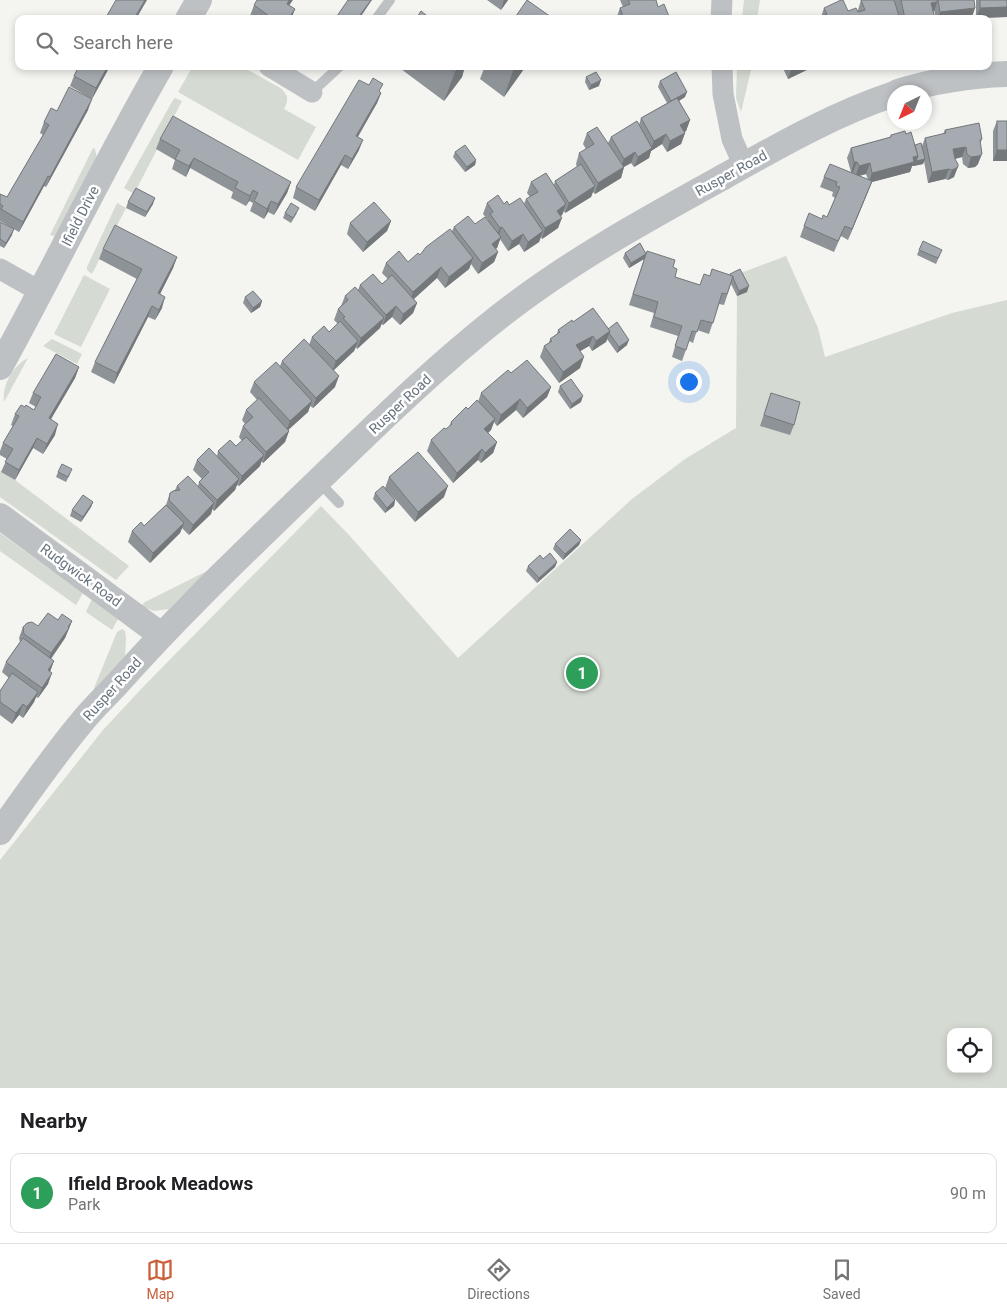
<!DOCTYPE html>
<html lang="en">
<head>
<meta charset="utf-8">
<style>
	:root { --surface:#fff; --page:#f6f6f6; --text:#202124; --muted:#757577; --line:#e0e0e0; --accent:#cb613a }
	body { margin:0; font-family:Roboto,sans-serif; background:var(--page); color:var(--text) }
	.controls { position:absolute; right:15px; bottom:15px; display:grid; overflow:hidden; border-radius:10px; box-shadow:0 2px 8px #0003 }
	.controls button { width:45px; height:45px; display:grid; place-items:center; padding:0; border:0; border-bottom:1px solid var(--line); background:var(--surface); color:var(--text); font:25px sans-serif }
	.compass { position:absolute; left:887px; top:85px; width:45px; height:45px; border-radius:50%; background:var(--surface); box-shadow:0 2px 8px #0003; rotate:223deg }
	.you { position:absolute; left:688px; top:381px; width:18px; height:18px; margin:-12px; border:4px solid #fff; border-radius:50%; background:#1a73e8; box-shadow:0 0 0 8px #1a73e833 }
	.badge { display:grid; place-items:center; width:32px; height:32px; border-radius:50%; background:var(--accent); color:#fff; font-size:16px; font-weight:700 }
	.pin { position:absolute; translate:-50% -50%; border:2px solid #fff; box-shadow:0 1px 5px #0006 }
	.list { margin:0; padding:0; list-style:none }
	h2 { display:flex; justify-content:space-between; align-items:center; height:65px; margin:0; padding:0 20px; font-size:21px }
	h2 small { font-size:16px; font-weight:400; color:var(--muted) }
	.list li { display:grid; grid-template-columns:32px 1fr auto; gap:15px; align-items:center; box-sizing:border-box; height:80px; margin:0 10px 10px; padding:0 10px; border:1px solid var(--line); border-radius:10px }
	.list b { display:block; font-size:19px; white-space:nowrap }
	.list p { margin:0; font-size:16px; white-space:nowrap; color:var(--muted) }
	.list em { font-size:16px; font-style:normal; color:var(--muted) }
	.icon { flex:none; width:28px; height:28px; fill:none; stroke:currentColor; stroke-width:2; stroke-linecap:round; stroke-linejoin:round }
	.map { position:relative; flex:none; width:1007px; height:1088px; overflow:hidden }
	.search { position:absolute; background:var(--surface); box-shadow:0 2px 8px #0003; left:15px; right:15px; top:15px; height:55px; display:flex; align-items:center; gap:12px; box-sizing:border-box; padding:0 18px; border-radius:10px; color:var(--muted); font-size:19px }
	.sheet { height:155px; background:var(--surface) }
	nav { display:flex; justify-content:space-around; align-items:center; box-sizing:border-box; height:70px; border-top:1px solid var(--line); background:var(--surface); font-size:14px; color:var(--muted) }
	nav a { display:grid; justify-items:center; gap:2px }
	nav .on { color:var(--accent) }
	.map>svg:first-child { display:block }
	.green { fill:#d5dad2; fill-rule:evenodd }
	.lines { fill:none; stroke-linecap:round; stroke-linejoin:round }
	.service { stroke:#bec1c4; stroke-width:10 }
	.minor { stroke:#bec1c4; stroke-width:21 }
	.tertiary { stroke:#bec1c4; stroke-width:26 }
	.wall { fill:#8e9397; fill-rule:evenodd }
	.shaded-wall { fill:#74787b }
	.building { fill:#a5abb0; stroke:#74787b }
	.labels { text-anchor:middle; stroke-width:5; stroke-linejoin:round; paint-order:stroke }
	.street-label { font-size:14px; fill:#67737e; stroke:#fff }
</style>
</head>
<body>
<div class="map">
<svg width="1007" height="1088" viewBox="0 0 1007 1088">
	<rect width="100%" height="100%" fill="#f4f4f1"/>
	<g class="green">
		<path d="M744 0H760L757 19H742Z"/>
		<path d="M193 66H241L282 89 287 96V102L284 109 316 127 298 160 178 92Z"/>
		<path d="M737 66H752L741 112 736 98Z"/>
		<path d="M175 98 182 101 134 194 124 188 173 100Z"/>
		<path d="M93 148 95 149 97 158 57 237 50 235Z"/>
		<path d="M117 203 126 208 92 274 87 270V267Z"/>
		<path d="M786 256 818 328 825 357 952 313 1007 300V1088H0V860L103 730 143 687 321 506 349 535 458 658 632 499 685 459 736 428 737 296 747 291 738 274ZM951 1032H988V1069H951Z"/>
		<path d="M84 275 110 289 81 347 54 334Z"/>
		<path d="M52 339 82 354 77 364 43 346Z"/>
		<path d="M28 358 4 402C2 384 13 366 28 358Z"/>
		<path d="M0 471 15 480 129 566 116 580 0 497Z"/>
		<path d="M0 533 83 593 76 605 0 551Z"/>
		<path d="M209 570 169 609 154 611 141 606 145 602Z"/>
		<path d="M92 599 118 619 112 630 86 612Z"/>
		<path d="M122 629 125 631 126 638 125 656 94 692V688L117 632Z"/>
	</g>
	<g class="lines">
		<g class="service">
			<path d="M376 19 390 0"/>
			<path d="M312 92 340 66"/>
			<path d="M319 482 339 503"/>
		</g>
		<g class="minor">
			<path d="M721 19 722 0"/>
			<path d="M269 66 312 92"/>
			<path d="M722 66 723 94 732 139 744 166"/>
			<path d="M0 269 41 292"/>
		</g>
		<g class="tertiary">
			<path d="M188 19 199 0"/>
			<path d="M898 92C933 81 971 75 1007 74"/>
			<path d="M0 367C55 267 104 165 161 66"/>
			<path d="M0 516 161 635"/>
			<path d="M0 832C26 795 52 758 81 723 92 709 105 697 117 684 172 622 231 565 291 507 359 442 426 374 500 316 570 261 647 219 725 176 780 145 834 114 894 94"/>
		</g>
	</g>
	<g class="wall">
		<path d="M487 0H508L501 10Z"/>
		<path d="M620 0H656L658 7 670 19H616L620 8 623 7Z"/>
		<path d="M861 0 894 1 895 0H974L975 8 971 19H936L934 10 933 12 935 19H818L821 17 824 8 848 11 858 10Z"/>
		<path d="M976 0H1007V17L976 18Z"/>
		<path d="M254 5H289L295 9 291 19H254L250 16Z"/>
		<path d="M79 66H110L92 99 70 86 74 76Z"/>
		<path d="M397 66H465L462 77 444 101Z"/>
		<path d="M485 66H526L504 97 480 79Z"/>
		<path d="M782 66H815L788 79Z"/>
		<path d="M586 77 599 86 589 90 585 82Z"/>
		<path d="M660 81 685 97 679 101 690 120 686 131 684 132 685 133 681 144 667 152 662 144 651 151 649 158 634 167 631 163 624 167 621 178 595 194 593 192 591 197 565 213 564 211 562 215 561 216 558 228 542 239 541 237 539 242 524 252 519 244 508 251 500 239 497 248 495 249 498 252 494 262 478 274 471 264 469 269 445 288 437 278 414 299 417 303 413 313 400 325 392 317 383 325 381 324 380 328 357 349 356 347 354 351 333 370 335 387 313 408 310 406 308 412 288 430 289 431 285 442 263 463 261 461 260 466 239 486 237 485 235 490 214 511 212 509 211 514 189 535 182 528 180 533 150 563 128 542 132 531 144 526 166 505 170 493 175 490 177 486H198L199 482 202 479 193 470 197 460 217 456 218 451 236 446 242 441 239 437 243 426 245 424 242 420 246 410 257 400 250 392 254 382 280 366 282 361 309 345 312 337 329 332 338 324 334 320 338 309 341 306 345 296 358 290 360 285 382 284 388 279 382 273 386 263 408 262 420 255 452 231 454 227 475 224 488 220 483 214 487 203 504 204 509 205 524 204 526 199 530 197 527 193 531 182 554 185 555 181 577 167 576 164 579 153 586 149 583 144 587 133 608 143 611 137 639 125 641 118 667 103 658 87Z"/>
		<path d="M380 92 381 93 377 103 358 137 359 150 348 169 341 165 315 211 293 198 296 187Z"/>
		<path d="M88 110 46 187 44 186 19 232 0 221V194L7 197 43 135 40 133 44 122 57 111Z"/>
		<path d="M997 121H1007V161H993V131Z"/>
		<path d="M945 130 982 139 980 145 978 164 975 167 968 168 963 164 962 157 955 159 954 177 948 180 945 179 928 183 924 161 923 164 912 166 910 172 872 182 848 240 841 236 834 252 800 237 804 226 827 217 835 198 832 196 833 192 820 187 824 177 851 172 847 158 851 148 890 137 891 135 906 134 915 145 922 146 925 138 943 134ZM866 174 868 180 859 176Z"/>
		<path d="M160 139 291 182 287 193 274 215 268 212 264 219 250 211 253 203 249 201 246 206 231 198 233 192 190 168 186 177 172 169 175 160 156 149Z"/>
		<path d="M455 152 476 160 475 165 465 172 453 157Z"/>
		<path d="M128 202 153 204 145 217 126 208Z"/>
		<path d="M285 213H297L291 223 283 218Z"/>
		<path d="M391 221 387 231 363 252 347 234 350 223Z"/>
		<path d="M0 222 12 235 4 248 0 246Z"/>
		<path d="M103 249 177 257 173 268 160 294 162 308 155 320 148 317 114 384 91 372 95 362 137 279 99 259Z"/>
		<path d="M919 250 940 255 936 264 917 255Z"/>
		<path d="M625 253H646L673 267 675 277 700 285 710 276 730 275V274L747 292 737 296 731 284 724 305 719 304 709 334 697 330 693 343 689 341 682 361 672 357 678 336 650 327 654 313 629 305 644 259 629 268 623 258Z"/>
		<path d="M245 297 262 301 260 307 251 313 243 303Z"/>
		<path d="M573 322 608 329 627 345 617 353 607 339 606 342 592 351 589 346 580 351V368L559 383 540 357 544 346 549 343 550 339 557 334 558 330Z"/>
		<path d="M79 367 75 378 51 419 55 435 43 454 33 448 15 480 1 472 7 459 0 455V451L3 443 13 426 11 425 15 414 25 407 34 410 36 407 29 403 33 393Z"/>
		<path d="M511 373 551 387 547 397 523 418 516 410 497 426 494 422 491 430 488 433 497 442 493 453 481 463 478 460 453 483 427 451 431 440 449 427 451 422 478 402 481 393Z"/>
		<path d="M560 386 581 402 570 409 558 392Z"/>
		<path d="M771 393 794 425 790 435 760 426Z"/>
		<path d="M58 472 70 474 66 482 56 477Z"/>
		<path d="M389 477 444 497 415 522 388 491 395 500 394 506 385 513 373 499 375 493 385 488Z"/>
		<path d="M93 502 91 507 81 522 70 516 72 510Z"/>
		<path d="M581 540 579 545 563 560 553 549 555 544Z"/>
		<path d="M543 559 557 562 555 567 537 583 526 571 528 566Z"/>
		<path d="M58 620 72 621 65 638 51 659 48 684 38 698 36 697 34 702 23 718 19 715 12 724 0 715V691L9 678 2 672 6 662 20 642 19 638 23 627 38 626Z"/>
	</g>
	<g class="shaded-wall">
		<path d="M145 0H147L136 19H134Z"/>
		<path d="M289 0H293L283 14 287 4Z"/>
		<path d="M371 0H372L359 19H357Z"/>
		<path d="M504 0H508L501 10Z"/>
		<path d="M937 2 934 12 931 3Z"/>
		<path d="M1007 7V17L976 18 980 8Z"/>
		<path d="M975 8 971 19H938L940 12Z"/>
		<path d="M295 9 291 19H288Z"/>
		<path d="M634 15 632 19H625Z"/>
		<path d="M108 66H110L92 99 96 88Z"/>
		<path d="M459 66H465L462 77 444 101 455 72Z"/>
		<path d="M516 66H526L504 97 514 68Z"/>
		<path d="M796 66H815L788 79 792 68Z"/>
		<path d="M601 80 599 86 589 90 591 85Z"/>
		<path d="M687 92 685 97 669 107 671 101Z"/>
		<path d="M381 93 377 103 352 146 356 136Z"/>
		<path d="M92 99 88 110 46 187 50 177Z"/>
		<path d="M690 120 686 131 677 136 680 125Z"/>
		<path d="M685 133 681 144 667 152 670 141Z"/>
		<path d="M666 134 662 144 651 151 649 158 634 167 638 157 651 148 654 141Z"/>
		<path d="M363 140 359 150 348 169 352 159Z"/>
		<path d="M966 147 962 157 950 160 953 149Z"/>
		<path d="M997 150H1007V161H993Z"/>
		<path d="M635 152 631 163 620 169 624 159Z"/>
		<path d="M982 154 978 164 975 167 968 168 971 157Z"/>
		<path d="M345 155 341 165 315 211 319 200Z"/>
		<path d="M918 156 914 166H912L910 172 872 182 848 240 872 173Z"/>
		<path d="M194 158 190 168 186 177 189 166Z"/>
		<path d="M925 159 923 164 914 166 916 161Z"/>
		<path d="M476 160 475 165 465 172 467 167Z"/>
		<path d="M854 162H857L853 172 851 173Z"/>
		<path d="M870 163 866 174 855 177 859 166Z"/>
		<path d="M624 167 621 178 595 194 598 183Z"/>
		<path d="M958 167 954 177 948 180 952 170Z"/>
		<path d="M949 169 945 179 928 183 932 172Z"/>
		<path d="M48 176 44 186 19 232 23 222Z"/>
		<path d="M291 182 287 193 274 215 278 204Z"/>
		<path d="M595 186 591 197 565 213 569 203Z"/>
		<path d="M253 190 249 201 246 206 250 196Z"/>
		<path d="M155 198 153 204 145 217 147 212Z"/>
		<path d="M271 201 268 212 264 219 267 209Z"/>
		<path d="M566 204 562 215 553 221 557 211Z"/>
		<path d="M562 218 558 228 542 239 545 228Z"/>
		<path d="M391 221 387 231 363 252 367 242Z"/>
		<path d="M502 227 498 237 496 238 500 228Z"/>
		<path d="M14 229 12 235 4 248 6 243Z"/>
		<path d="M543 231 539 242 524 252 528 242Z"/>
		<path d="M523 234 519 244 508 251 512 241Z"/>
		<path d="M501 237 497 248 488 255 492 244Z"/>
		<path d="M498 252 494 262 478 274 482 263Z"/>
		<path d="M646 254 644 259 629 268 631 263Z"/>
		<path d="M177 257 173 268 155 304 158 293Z"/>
		<path d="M473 258 469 269 445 288 449 277Z"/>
		<path d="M441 267 437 278 409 303 413 292Z"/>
		<path d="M749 286 747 292 737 296 739 291Z"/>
		<path d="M165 297 162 308 155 320 159 310Z"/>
		<path d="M262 301 260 307 251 313 253 308Z"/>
		<path d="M417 303 413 313 400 325 403 314Z"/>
		<path d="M152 306 148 317 114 384 117 373Z"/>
		<path d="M396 306 392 317 383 325 386 315Z"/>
		<path d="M384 318 380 328 357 349 361 338Z"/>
		<path d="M610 331 606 342 592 351 596 341Z"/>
		<path d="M593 336 589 346 572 356 576 345Z"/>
		<path d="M629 340 627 345 617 353 619 347Z"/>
		<path d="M358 341 354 351 332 372 336 361Z"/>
		<path d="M584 357 580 368 559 383 563 372Z"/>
		<path d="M79 367 75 378 45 429 49 418Z"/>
		<path d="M339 376 335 387 313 408 316 398Z"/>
		<path d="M551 387 547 397 523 418 527 408Z"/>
		<path d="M583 396 581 402 570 409 572 404Z"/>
		<path d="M520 399 516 410 497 426 501 415Z"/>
		<path d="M312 401 308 412 286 432 290 421Z"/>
		<path d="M495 419 491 430 480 440 484 429Z"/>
		<path d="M58 424 55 435 43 454 47 444Z"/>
		<path d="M289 431 285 442 263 463 266 452Z"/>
		<path d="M37 438 33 448 15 480 19 470Z"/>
		<path d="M497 442 493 453 481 463 485 453Z"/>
		<path d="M482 449 478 460 453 483 457 473Z"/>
		<path d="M264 455 260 466 239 486 242 476Z"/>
		<path d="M239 479 235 490 214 511 217 500Z"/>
		<path d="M448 486 444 497 415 522 418 512Z"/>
		<path d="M395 500 394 506 385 513 387 508Z"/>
		<path d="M93 502 91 507 81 522 83 517Z"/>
		<path d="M214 503 211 514 189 535 193 525Z"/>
		<path d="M184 523 180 533 150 563 153 553Z"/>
		<path d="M581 540 579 545 563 560 565 554Z"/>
		<path d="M557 562 555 567 537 583 539 578Z"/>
		<path d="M72 621 65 638 47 664 51 653Z"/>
		<path d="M54 661 50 672 44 681 48 670Z"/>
		<path d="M52 673 48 684 38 698 42 688Z"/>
		<path d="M38 692 34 702 23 718 27 707Z"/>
		<path d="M23 704 19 715 12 724 16 713Z"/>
	</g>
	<g class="building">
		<path d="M116 0H145L134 19H105Z"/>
		<path d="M257 0H289L287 4 295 9 288 19H284L279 15 276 19H273L254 5Z"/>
		<path d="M348 0H371L357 19H335Z"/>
		<path d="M527 0 551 17 550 19H514Z"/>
		<path d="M628 0H656L658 7 664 4 670 19H635L634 15 624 19 620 8 630 4Z"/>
		<path d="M841 0H843L848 11 856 8 858 12 865 10 861 0H894L900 19H818V18L827 14 824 8Z"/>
		<path d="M901 0H937V2L931 3 935 19H905Z"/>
		<path d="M938 0H974L975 8 940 12Z"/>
		<path d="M980 0H1007V7L980 8Z"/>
		<path d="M421 11 431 19H416Z"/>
		<path d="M79 66H108L96 88 74 76Z"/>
		<path d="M446 66H459L455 72Z"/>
		<path d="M596 72 601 80 591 85 586 77Z"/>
		<path d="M676 72 687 92 671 101 660 81Z"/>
		<path d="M373 78 383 84 379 91 381 93 356 136 363 140 352 159 345 155 319 200 296 187 359 80 369 85Z"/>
		<path d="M69 87 92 99 50 177 48 176 23 222 1 209 3 206 0 204V194L7 197 49 125 44 122 51 108 57 111Z"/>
		<path d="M677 98 690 120 680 125 685 133 670 141 666 134 654 141 641 118Z"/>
		<path d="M173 116 291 182 278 204 271 201 267 209 254 201 258 193 253 190 250 196 235 188 238 182 194 158 189 166 175 159 180 150 160 139Z"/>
		<path d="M637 121 652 148 638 157 635 152 624 159 611 137Z"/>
		<rect x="997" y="121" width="10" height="29"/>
		<path d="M979 123 982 139 980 140 982 154 979 156 971 157 967 154 966 147 953 149 955 159 958 164V167L952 170 949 169 932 172 925 138 946 133 945 130Z"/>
		<path d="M597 127 624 167 598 183 579 153 594 144 587 133Z"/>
		<path d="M905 131 906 134 911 132 918 156 913 157 914 162 872 173 870 163 859 166 857 162H854L851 148 891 137V135Z"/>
		<path d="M921 143 925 159 916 161 918 156 915 145Z"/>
		<path d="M465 145 476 160 467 167 455 152Z"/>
		<path d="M581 164 595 186 569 203 555 181Z"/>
		<path d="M830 164 872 181 852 229 845 226 838 241 804 226 809 213 822 219 823 215 827 217 840 187 836 186 837 182 824 177Z"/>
		<path d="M546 173 566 204 557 211 562 218 545 228 526 199 538 192 531 182Z"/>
		<path d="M136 188 155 198 147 212 128 202Z"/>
		<path d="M498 195 504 204 507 201 509 205 520 198 543 231 528 242 523 234 512 241 502 227 500 228 490 214 493 212 487 203Z"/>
		<path d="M374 202 391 221 367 242 350 223Z"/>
		<path d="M291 203 299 208 293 218 285 213Z"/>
		<path d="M468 216 475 224 485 217 501 237 492 244 498 252 482 263 454 227Z"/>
		<path d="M0 222 14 229 6 243 0 239Z"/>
		<path d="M115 225 177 257 158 293 165 297 159 310 152 306 117 373 95 362 142 269 103 249Z"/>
		<path d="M450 229 473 258 449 277 441 267 413 292 386 263 399 251 408 262 418 253 420 255 426 247Z"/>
		<path d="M923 241 942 250 938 258 919 250Z"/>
		<path d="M640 243 646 254 631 263 625 253Z"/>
		<path d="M647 251 675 260 673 267 677 269 675 277 700 285 704 274 710 276 712 269 733 276 727 294 722 293 713 323 701 320 697 332 692 331 686 350 675 346 682 326 654 317 658 302 633 294Z"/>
		<path d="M740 269 749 286 739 291 733 278V276H731L730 274Z"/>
		<path d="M373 274 382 284 392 275 417 303 403 314 396 306 386 315 360 285Z"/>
		<path d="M355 287 384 318 361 338 343 318 345 317 338 309 348 300 345 296Z"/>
		<path d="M253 291 262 301 253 308 245 297Z"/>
		<path d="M593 308 610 331 596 341 593 336 576 345 584 357 563 372 544 346 552 341 550 339 560 332 558 330 572 320 573 322Z"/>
		<path d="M340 321 358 341 336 361 312 337 324 326 329 332Z"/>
		<path d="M617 322 629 340 619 347 609 333 610 331 608 329Z"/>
		<path d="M304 339 339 376 316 398 282 361Z"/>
		<path d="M56 354 79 367 49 418 58 424 47 444 37 438 19 470 5 462 13 449 3 443 19 416 15 414 21 405 25 407 26 405 34 410 41 397 33 393Z"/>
		<path d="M527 360 551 387 527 408 520 399 501 415 481 393 508 370 511 373Z"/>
		<path d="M276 362 312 401 290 421 254 382Z"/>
		<path d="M571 379 583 396 572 404 560 386Z"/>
		<path d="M771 393 800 402 794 425 764 415Z"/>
		<path d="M259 398 289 431 266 452 243 426 253 417 246 410Z"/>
		<path d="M477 400 495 419 484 429 497 442 485 453 482 449 457 473 431 440 444 428 446 429 452 424 451 422 466 407 468 409Z"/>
		<path d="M246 437 264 455 242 476 218 451 230 440 236 446Z"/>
		<path d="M209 448 239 479 217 500 199 482 209 472 197 460Z"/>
		<path d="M418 452 448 486 418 512 389 477Z"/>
		<path d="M62 464 72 469 68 477 58 472Z"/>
		<path d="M188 476 214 503 193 525 169 500 170 493 173 491 180 490 177 486Z"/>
		<path d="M383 486 395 500 387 508 375 493Z"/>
		<path d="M83 495 93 502 83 517 72 510Z"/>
		<path d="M166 505 184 523 153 553 132 531 141 522 144 526Z"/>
		<path d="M570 529 581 540 565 554 555 544Z"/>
		<path d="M550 553 557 562 539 578 528 566 540 555 543 559Z"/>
		<path d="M48 613 58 620 62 614 72 621 68 627 69 628 51 653 24 634 23 627 27 623 32 622 38 626Z"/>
		<path d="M23 638 54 661 48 670 52 673 42 688 6 662Z"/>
		<path d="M12 673 38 692 27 707 23 704 16 713 0 702V691Z"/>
	</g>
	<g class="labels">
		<g class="street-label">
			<text transform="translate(731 173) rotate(-29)" y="5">Rusper Road</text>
			<text transform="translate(80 216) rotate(-63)" y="5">Ifield Drive</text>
			<text transform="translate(400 404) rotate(-43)" y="5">Rusper Road</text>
			<text transform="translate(81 575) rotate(36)" y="5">Rudgwick Road</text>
			<text transform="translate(112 689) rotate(-48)" y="5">Rusper Road</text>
		</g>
	</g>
</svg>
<div class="controls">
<button><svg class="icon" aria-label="locate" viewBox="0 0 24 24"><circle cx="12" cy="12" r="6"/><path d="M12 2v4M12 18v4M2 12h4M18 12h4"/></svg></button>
</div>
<svg class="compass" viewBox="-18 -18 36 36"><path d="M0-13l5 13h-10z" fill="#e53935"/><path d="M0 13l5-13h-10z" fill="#757577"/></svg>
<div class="you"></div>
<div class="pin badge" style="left:582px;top:673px;background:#2e9e5b">1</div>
<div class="search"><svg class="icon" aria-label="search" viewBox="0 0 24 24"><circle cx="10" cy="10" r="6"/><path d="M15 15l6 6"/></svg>Search here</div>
</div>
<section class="sheet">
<h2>Nearby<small></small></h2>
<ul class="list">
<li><span class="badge" style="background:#2e9e5b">1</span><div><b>Ifield Brook Meadows</b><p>Park</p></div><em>90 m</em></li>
</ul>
</section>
<nav>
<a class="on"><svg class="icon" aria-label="map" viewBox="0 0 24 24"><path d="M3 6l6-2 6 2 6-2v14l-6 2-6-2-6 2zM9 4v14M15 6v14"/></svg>Map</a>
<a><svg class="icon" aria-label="directions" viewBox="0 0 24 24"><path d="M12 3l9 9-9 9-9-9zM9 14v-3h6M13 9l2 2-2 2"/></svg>Directions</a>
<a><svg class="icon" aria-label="saved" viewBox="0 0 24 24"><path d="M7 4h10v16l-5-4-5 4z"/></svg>Saved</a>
</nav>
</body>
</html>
